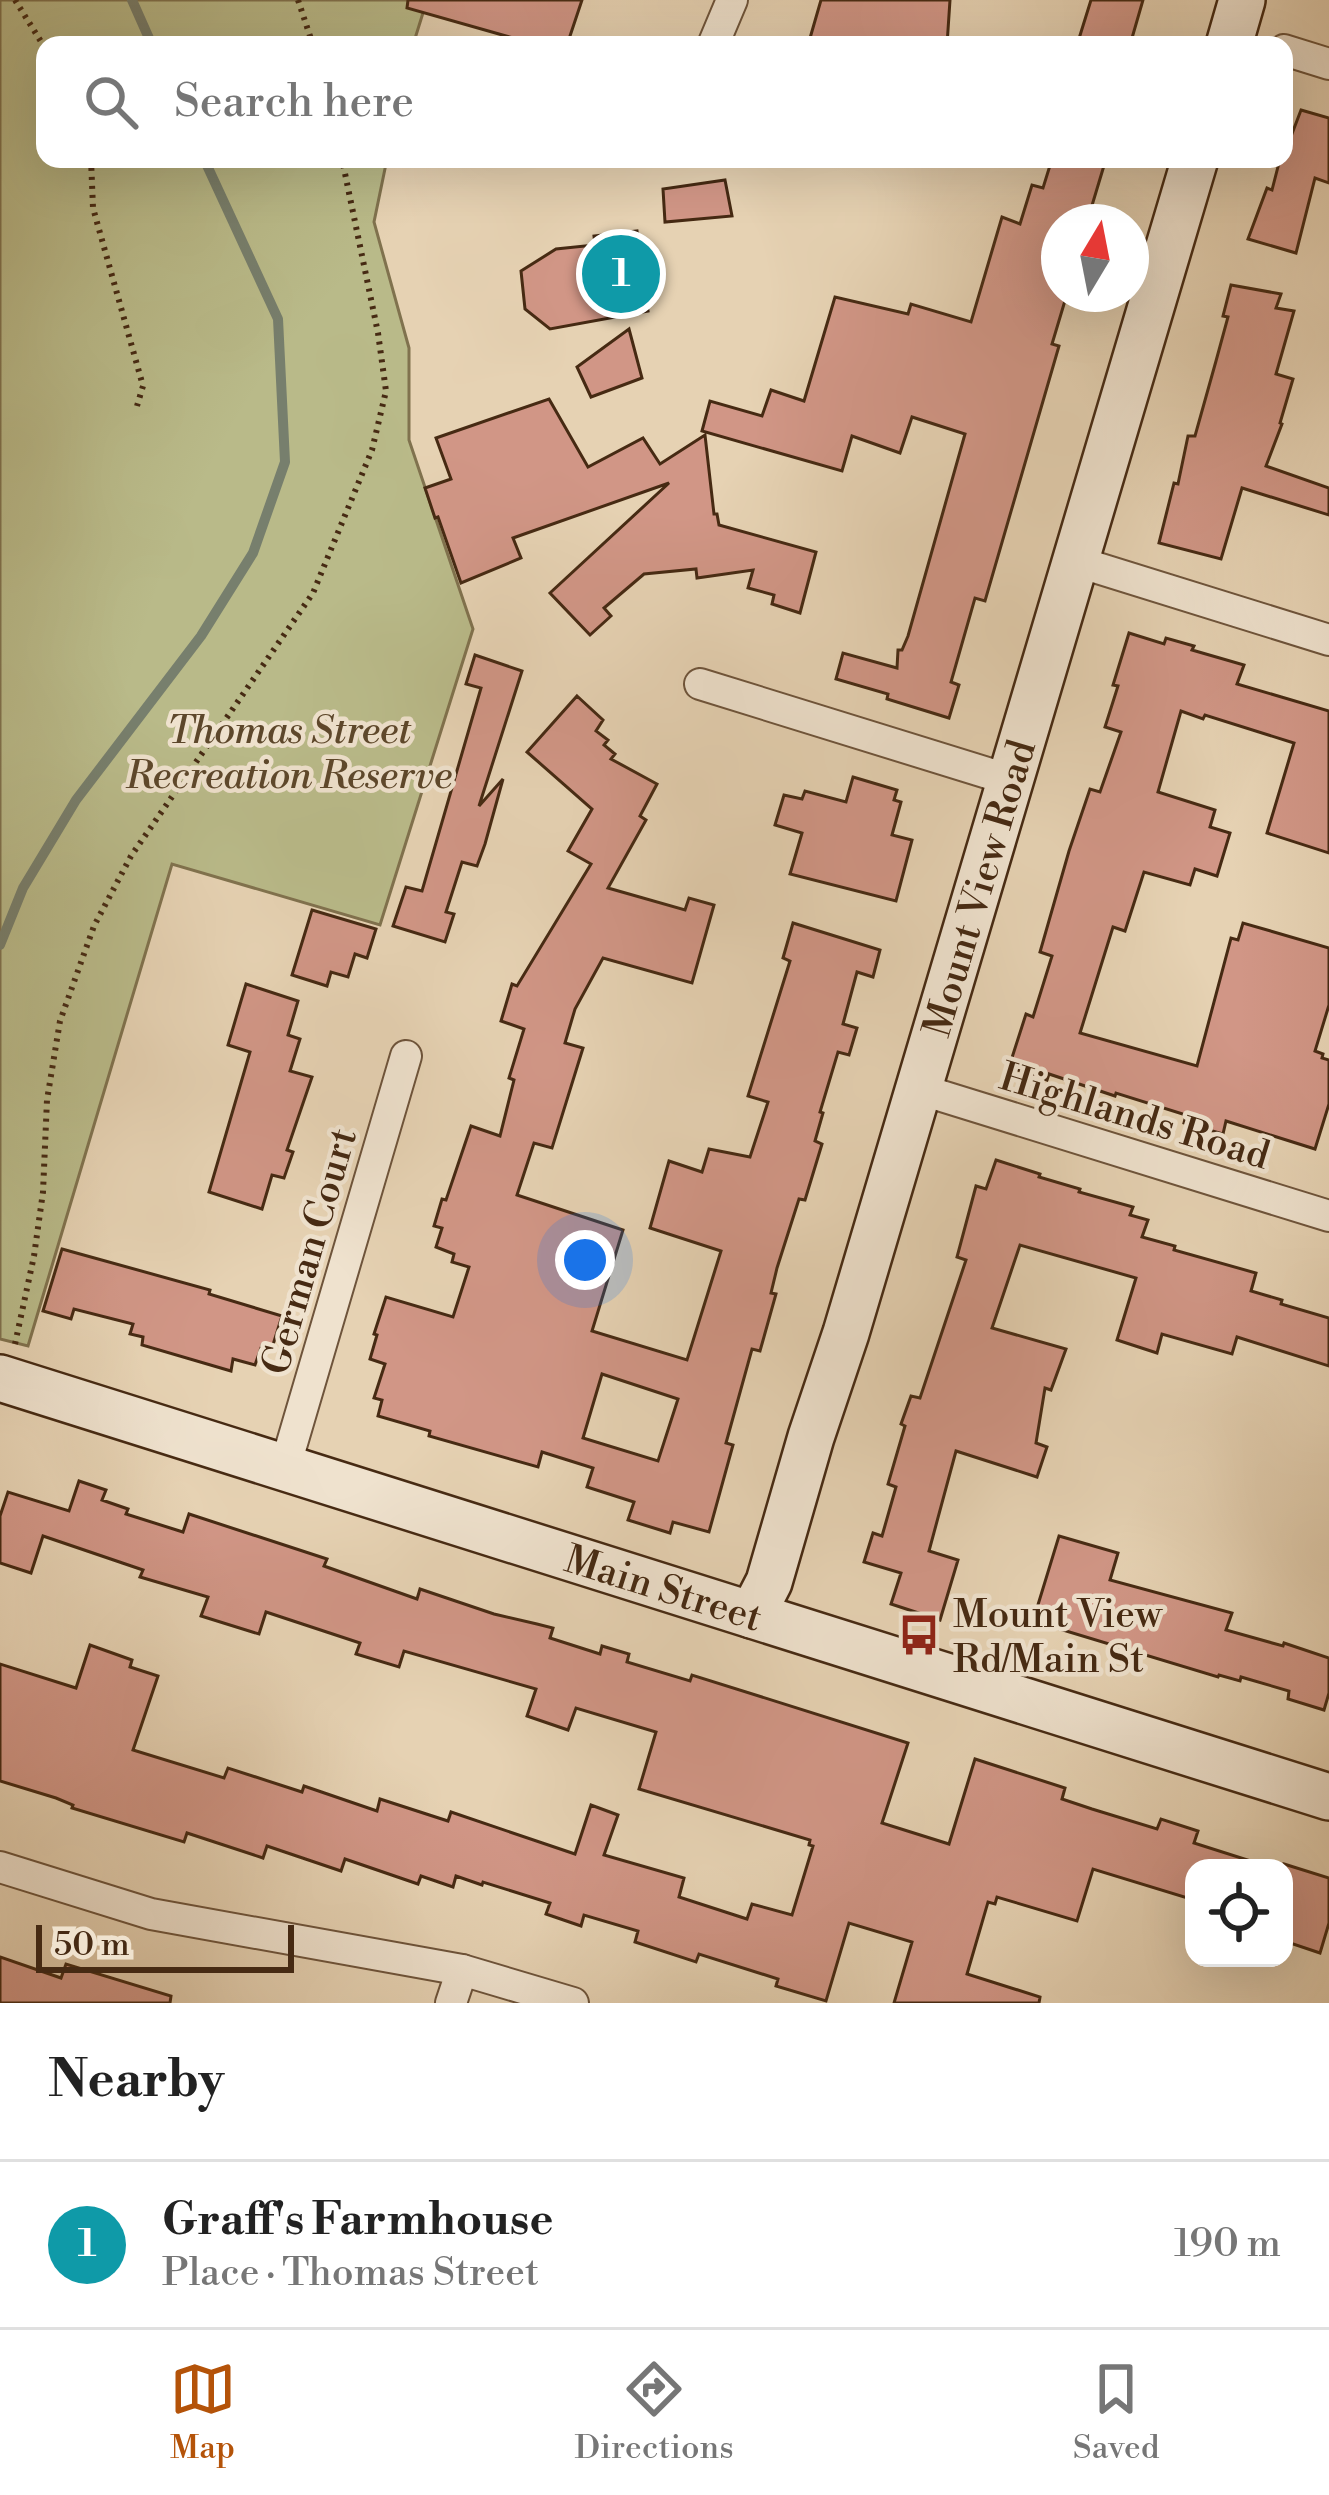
<!DOCTYPE html>
<html lang="en">
<head>
<meta charset="utf-8">
<style>
	:root { --surface:#fff; --page:#f2f2f2; --text:#222; --muted:#767676; --line:#e0e0e0; --accent:#b45309 }
	body { margin:0; font-family:"Libre Bodoni",serif; background:var(--page); color:var(--text) }
	.controls { position:absolute; right:36px; bottom:36px; display:grid; overflow:hidden; border-radius:24px; box-shadow:0 12px 48px #0002 }
	.controls button { width:108px; height:108px; display:grid; place-items:center; padding:0; border:0; border-bottom:3px solid var(--line); background:var(--surface); color:var(--text); font:60px sans-serif }
	.compass { position:absolute; left:1041px; top:204px; width:108px; height:108px; border-radius:50%; background:var(--surface); box-shadow:0 12px 48px #0002; rotate:10deg }
	.scale { position:absolute; left:36px; bottom:30px; width:258px; box-sizing:border-box; padding-left:12px; border:6px solid #462a13; border-top:0; font-size:33px; line-height:42px; white-space:nowrap; color:#462a13; -webkit-text-stroke:9px #efe2ce; paint-order:stroke }
	.you { position:absolute; left:585px; top:1260px; width:42px; height:42px; margin:-30px; border:9px solid #fff; border-radius:50%; background:#1a73e8; box-shadow:0 0 0 18px #1a73e833 }
	.badge { display:grid; place-items:center; width:78px; height:78px; border-radius:50%; background:var(--accent); color:#fff; font-size:39px; font-weight:700 }
	.pin { position:absolute; translate:-50% -50%; border:6px solid #fff; box-shadow:0 3px 12px #0006 }
	.list { margin:0; padding:0; list-style:none }
	h2 { display:flex; justify-content:space-between; align-items:center; height:156px; margin:0; padding:0 48px; font-size:51px }
	h2 small { font-size:39px; font-weight:400; color:var(--muted) }
	.list li { display:grid; grid-template-columns:78px 1fr auto; gap:36px; align-items:center; box-sizing:border-box; height:168px; padding:0 48px; border-top:3px solid var(--line) }
	.list b { display:block; font-size:45px; white-space:nowrap }
	.list p { margin:0; font-size:39px; white-space:nowrap; color:var(--muted) }
	.list em { font-size:39px; font-style:normal; color:var(--muted) }
	.icon { flex:none; width:66px; height:66px; fill:none; stroke:currentColor; stroke-width:2; stroke-linecap:round; stroke-linejoin:round }
	.map { position:relative; flex:none; width:1329px; height:2003px; overflow:hidden }
	.search { position:absolute; background:var(--surface); box-shadow:0 12px 48px #0002; left:36px; right:36px; top:36px; height:132px; display:flex; align-items:center; gap:30px; box-sizing:border-box; padding:0 42px; border-radius:24px; color:var(--muted); font-size:45px }
	.sheet { height:324px; background:var(--surface) }
	nav { display:flex; justify-content:space-around; align-items:center; box-sizing:border-box; height:168px; border-top:3px solid var(--line); background:var(--surface); font-size:33px; color:var(--muted) }
	nav a { display:grid; justify-items:center; gap:6px }
	nav .on { color:var(--accent) }
	.map>svg:first-child { display:block }
	.green { fill:#b9ba89; stroke:#80724e; stroke-width:3 }
	.lines { fill:none; stroke-linecap:round; stroke-linejoin:round }
	.stream { stroke:#777f6d; stroke-width:10 }
	.building { fill:#d19686; stroke:#462a13; stroke-width:3; fill-rule:evenodd }
	.street-casing { stroke:#6e543b; stroke-width:34 }
	.secondary-casing { stroke:#462a13; stroke-width:50 }
	.path { stroke:#462a13; stroke-width:6; stroke-dasharray:3 6; stroke-linecap:butt }
	.street { stroke:#efe2ce; stroke-width:30 }
	.secondary { stroke:#efe2ce; stroke-width:45 }
	.labels { text-anchor:middle; stroke-width:9; stroke-linejoin:round; paint-order:stroke }
	.park-label { font-size:39px; font-style:italic; fill:#5d472b; stroke:#efe2ce }
	.street-label { font-size:39px; fill:#462a13; stroke:#efe2ce }
	.poi-label { font-size:39px; fill:#462a13; stroke:#efe2ce; text-anchor:start }
</style>
</head>
<body>
<div class="map">
<svg width="1329" height="2003" viewBox="0 0 1329 2003">
	<rect width="100%" height="100%" fill="#e6d2b3"/>
	<filter id="stains"><feTurbulence type="fractalNoise" baseFrequency=".00167" numOctaves="4"/><feColorMatrix values="0 0 0 0 .2 0 0 0 0 .09 0 0 0 0 .02 0 0 0 .5 -.17"/></filter>
	<radialGradient id="worn" r=".72"><stop offset=".6" stop-color="#630" stop-opacity="0"/><stop offset="1" stop-color="#630" stop-opacity=".3"/></radialGradient>
	<path class="green" d="M0 0H427L413 45H45V159H387L374 222 409 348V440L473 629 380 925 172 864 28 1346 0 1339Z"/>
	<g class="lines">
		<g class="stream">
			<path d="M132 0 152 45"/>
			<path d="M0 945 23 888 76 800 201 636 253 553 285 462 278 319 204 159"/>
		</g>
	</g>
	<g class="building">
		<path d="M408 0H582L567 45H518L520 40 407 8Z"/>
		<path d="M821 0H950L947 45H808Z"/>
		<path d="M1091 0H1143L1130 45H1077Z"/>
		<path d="M1301 110 1329 118V183L1315 178 1296 253 1248 239 1267 188 1272 190 1280 159H1284L1285 138 1290 139Z"/>
		<path d="M1052 159H1106L1087 222H1059V294H1067L1052 344 1059 346 985 601 975 598 951 682 959 685 949 718 887 699 888 694 836 679 843 653 897 668 898 650H902L908 636 965 434 912 417 900 453 852 436 842 471 702 431 710 401 762 416 771 390 804 401 835 297 908 314 911 304 971 322 1002 217 1020 224 1032 185 1043 188Z"/>
		<path d="M725 180 732 216 665 222 663 189Z"/>
		<path d="M637 231 648 311 550 329 525 309 521 271 556 249 595 245 594 236Z"/>
		<path d="M1231 285 1281 294 1276 308 1294 311 1276 374 1293 379 1280 423 1282 424 1266 466 1329 488V515L1242 488 1221 559 1159 543 1174 483 1178 484 1188 436H1195L1216 361 1228 317 1223 316Z"/>
		<path d="M629 329 642 378 591 397 577 367Z"/>
		<path d="M549 399 588 467 643 438 660 464 705 435 714 514H717L719 525 816 552 800 613 772 604 774 595 748 588 753 570 697 578 696 569 644 574 604 608 611 616 590 635 550 593 669 483 513 538 521 558 461 583 438 517 435 518 425 488 451 479 436 438Z"/>
		<path d="M1129 633 1164 644 1166 638 1194 646 1192 650 1244 665 1237 684 1329 711V853L1267 833 1294 743 1205 715 1203 719 1181 711 1158 792 1215 810 1210 827 1230 833 1217 876 1195 869 1190 885 1144 872 1125 931 1113 927 1080 1033 1197 1066 1231 938 1238 940 1243 923 1329 948V1005L1315 1051 1323 1054 1322 1058 1329 1060V1104L1315 1149 1226 1121 1223 1134 1184 1123 1186 1115 1116 1093 1115 1096 1049 1074 1047 1080 1009 1067 1026 1014 1033 1017 1052 956 1040 952 1069 851 1090 789 1100 792 1121 732 1105 727 1118 686 1113 685Z"/>
		<path d="M475 655 522 671 479 806 503 779 485 844 477 866 462 862 446 912 454 914 445 942 393 926 406 887 422 891 481 688 466 684Z"/>
		<path d="M577 696 603 720 596 731 608 740 604 745 615 754 611 759 657 784 640 816 646 820 608 888 685 910 689 898 714 905 692 983 603 958 575 1009 565 1043 583 1048 552 1148 534 1143 517 1195 623 1230 592 1331 687 1360 721 1251 650 1228 669 1161 702 1172 709 1149 750 1157 768 1102 748 1096 790 961 783 958 793 923 880 950 873 977 857 972 843 1024 857 1028 849 1055 838 1052 820 1112 823 1113 815 1141 822 1144 805 1200 799 1199 777 1268 771 1293 776 1294 760 1351 752 1349 726 1443 733 1445 709 1532 673 1522 670 1533 628 1520 634 1502 587 1487 593 1468 542 1452 538 1467 429 1436 430 1431 378 1416 382 1400 374 1398 385 1364 370 1359 377 1335 374 1334 386 1297 453 1317 469 1267 452 1262 454 1254 436 1247 442 1228 434 1226 442 1199 446 1200 471 1126 500 1136 514 1080 509 1078 524 1029 501 1021 512 984 517 986 591 864 568 851 592 809 527 752ZM602 1374 678 1399 658 1461 583 1438Z"/>
		<path d="M853 777 897 790 894 800 901 802 892 835 912 840 896 901 790 874 802 833 775 825 784 795 802 799 805 791 846 802Z"/>
		<path d="M312 910 376 929 367 958 355 954 348 977 331 972 327 986 292 975Z"/>
		<path d="M246 984 298 1001 288 1035 300 1039 290 1071 312 1077 287 1150 293 1152 284 1178 272 1175 262 1209 209 1192 250 1052 228 1045Z"/>
		<path d="M996 1160 1040 1174 1039 1177 1080 1189 1079 1192 1133 1207 1130 1215 1148 1220 1142 1237 1175 1246 1174 1250 1256 1273 1251 1291 1282 1300 1281 1304 1329 1318V1366L1237 1337 1232 1354 1162 1334 1157 1353 1117 1340 1136 1278 1020 1245 992 1328 1066 1349 1051 1390 1045 1388 1036 1443 1047 1447 1037 1477 956 1451 929 1551 958 1560 940 1620 891 1604 901 1573 864 1562 873 1533 882 1536 896 1487 888 1484 905 1426 901 1424 911 1396 920 1398 966 1260 957 1257 976 1186 986 1189Z"/>
		<path d="M62 1249 210 1290 209 1294 282 1316 272 1348 262 1345 255 1365 233 1359 231 1371 142 1345 143 1337 130 1334 133 1324 74 1309 71 1319 43 1311Z"/>
		<path d="M79 1481 106 1490 102 1500 128 1509 126 1514 183 1532 189 1514 327 1559 324 1566 417 1599 420 1589 494 1614 537 1624 553 1628 550 1638 600 1654 602 1646 629 1654 627 1662 690 1681 692 1675 908 1743 882 1823 949 1844 975 1759 1065 1788 1062 1799 1092 1809 1157 1829 1161 1819 1198 1831 1194 1843 1254 1862 1253 1868H1194V1900L1093 1869 1077 1921 997 1897 995 1904 988 1902 967 1974 1040 1997 1039 2003H894L912 1942 849 1923 826 2001 776 1986 778 1979 699 1954 696 1962 635 1942 638 1931 584 1915 581 1926 546 1914 550 1903 483 1882 482 1885 456 1876 453 1887 421 1876 418 1884 345 1859 341 1871 267 1846 263 1858 187 1833 184 1842 72 1808 73 1805 56 1798 0 1781V1664L76 1688 90 1645 132 1660 130 1667 158 1676 133 1750 224 1778 228 1768 302 1792 304 1786 377 1811 380 1799 448 1821 451 1812 575 1854 591 1805 618 1815 604 1855 684 1878 679 1897 747 1919 752 1904 792 1915 813 1846 809 1845 810 1840 639 1789 656 1732 576 1708 568 1730 527 1716 536 1689 404 1651 399 1667 356 1654 360 1643 266 1612 259 1634 201 1616 208 1597 140 1577 143 1570 43 1536 31 1573 0 1563V1516L8 1492 69 1511Z"/>
		<path d="M1059 1536 1118 1553 1110 1580 1232 1613 1226 1630 1283 1646 1284 1643 1329 1658V1693L1324 1710 1288 1699 1289 1691 1241 1677 1240 1681 1219 1675 1218 1677 1033 1621Z"/>
		<path d="M1284 1864 1329 1878V1923L1320 1953 1284 1941Z"/>
		<path d="M0 1957 61 1978 66 1964 171 1996 170 2003H0Z"/>
	</g>
	<g class="lines">
		<g class="street-casing">
			<g id="street">
				<path d="M713 45 732 0"/>
				<path d="M1284 50 1329 64"/>
				<path d="M1075 561 1329 640"/>
				<path d="M700 684 1010 780"/>
				<path d="M919 1089 1329 1216"/>
				<path d="M285 1467 406 1056"/>
				<path d="M0 1867 151 1914 462 1970 573 2003"/>
				<path d="M451 2003 462 1970"/>
			</g>
		</g>
		<g class="secondary-casing">
			<g id="secondary">
				<path d="M1229 45 1242 0"/>
				<path id="s1" d="M0 1378 1329 1797"/>
				<path id="s2" d="M752 1615 769 1582 811 1437 846 1333 1195 159"/>
			</g>
		</g>
		<g class="path">
			<path d="M15 0 45 48"/>
			<path d="M298 0 313 45"/>
			<path d="M91 159 93 208 143 386 137 406"/>
			<path d="M15 1344 34 1256 43 1192 47 1100 60 1021 94 926 131 856 313 593 372 450 386 391 378 333 342 159"/>
		</g>
		<use href="#street" class="street"/>
		<use href="#secondary" class="secondary"/>
	</g>
	<defs>
		<g id="bus-bare" transform="scale(3.24)"><path d="M-5-6H5V4H4V6H2V4H-2V6H-4V4H-5ZM-3.5-4V0h7V-4ZM-3.5 1.2v1.5H-2V1.2ZM2 1.2v1.5H3.5V1.2Z" fill="#8f2418" stroke="#efe2ce" stroke-width="2.5" paint-order="stroke"/></g>
	</defs>
	<g fill-rule="evenodd">
		<use href="#bus-bare" x="919" y="1635"/>
	</g>
	<g class="labels">
		<g class="park-label">
			<text x="289" y="743">Thomas Street<tspan x="289" dy="45">Recreation Reserve</tspan></text>
		</g>
		<g class="street-label">
			<text dy="14" stroke="none"><textPath href="#s2" startOffset="762">Mount View Road</textPath></text>
			<text transform="translate(1135 1115) rotate(17)" y="14">Highlands Road</text>
			<text transform="translate(308 1251) rotate(-74)" y="14">German Court</text>
			<text dy="14" stroke="none"><textPath href="#s1" startOffset="696">Main Street</textPath></text>
		</g>
		<g class="poi-label">
			<text x="953" y="1627">Mount View<tspan x="953" dy="45">Rd/Main St</tspan></text>
		</g>
	</g>
	<rect width="100%" height="100%" filter="url(#stains)"/>
	<rect width="100%" height="100%" fill="url(#worn)"/>
</svg>
<div class="controls">
<button><svg class="icon" aria-label="locate" viewBox="0 0 24 24"><circle cx="12" cy="12" r="6"/><path d="M12 2v4M12 18v4M2 12h4M18 12h4"/></svg></button>
</div>
<svg class="compass" viewBox="-18 -18 36 36"><path d="M0-13l5 13h-10z" fill="#e53935"/><path d="M0 13l5-13h-10z" fill="#767676"/></svg>
<div class="scale">50 m</div>
<div class="you"></div>
<div class="pin badge" style="left:621px;top:274px;background:#0f9aa8">1</div>
<div class="search"><svg class="icon" aria-label="search" viewBox="0 0 24 24"><circle cx="10" cy="10" r="6"/><path d="M15 15l6 6"/></svg>Search here</div>
</div>
<section class="sheet">
<h2>Nearby<small></small></h2>
<ul class="list">
<li><span class="badge" style="background:#0f9aa8">1</span><div><b>Graff's Farmhouse</b><p>Place · Thomas Street</p></div><em>190 m</em></li>
</ul>
</section>
<nav>
<a class="on"><svg class="icon" aria-label="map" viewBox="0 0 24 24"><path d="M3 6l6-2 6 2 6-2v14l-6 2-6-2-6 2zM9 4v14M15 6v14"/></svg>Map</a>
<a><svg class="icon" aria-label="directions" viewBox="0 0 24 24"><path d="M12 3l9 9-9 9-9-9zM9 14v-3h6M13 9l2 2-2 2"/></svg>Directions</a>
<a><svg class="icon" aria-label="saved" viewBox="0 0 24 24"><path d="M7 4h10v16l-5-4-5 4z"/></svg>Saved</a>
</nav>
</body>
</html>
